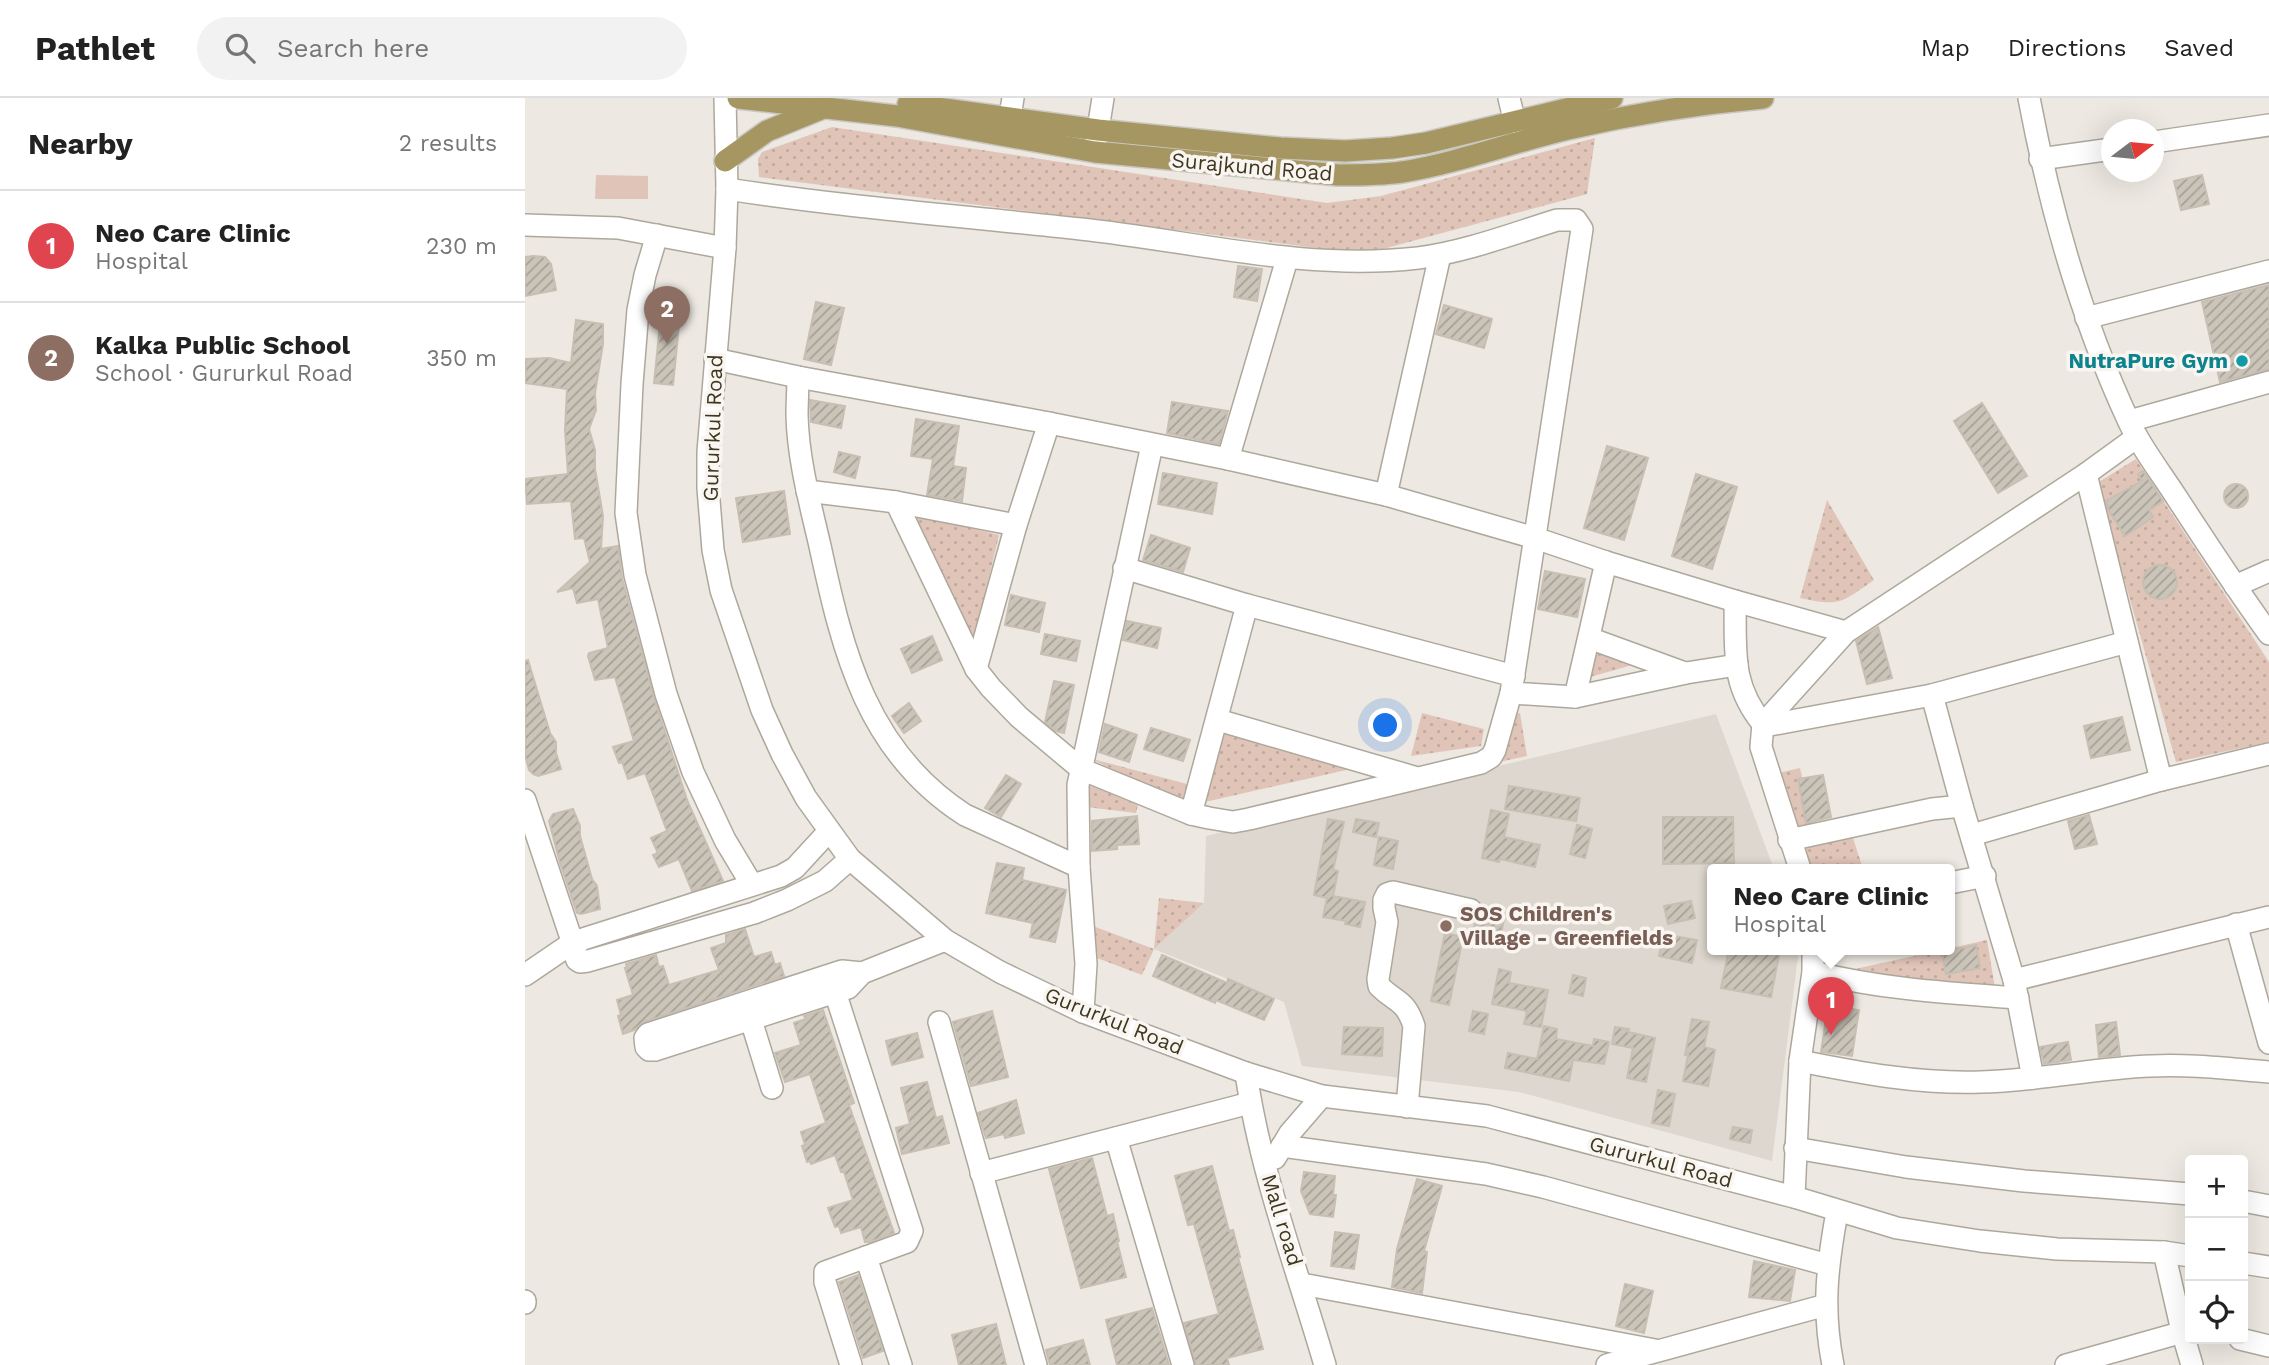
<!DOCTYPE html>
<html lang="en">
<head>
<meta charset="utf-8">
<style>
	:root { --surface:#fff; --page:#f2f2f2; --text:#222; --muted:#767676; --line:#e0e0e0; --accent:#7e4efd }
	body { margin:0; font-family:"Work Sans",sans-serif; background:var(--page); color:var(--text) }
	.controls { position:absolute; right:21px; bottom:21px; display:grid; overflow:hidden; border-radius:7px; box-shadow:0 7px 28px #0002 }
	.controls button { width:63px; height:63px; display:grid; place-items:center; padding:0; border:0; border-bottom:2px solid var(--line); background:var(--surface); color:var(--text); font:35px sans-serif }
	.compass { position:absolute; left:1576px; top:21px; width:63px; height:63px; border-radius:50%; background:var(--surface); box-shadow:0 7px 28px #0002; rotate:74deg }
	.you { position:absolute; left:861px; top:628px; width:24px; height:24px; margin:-18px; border:5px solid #fff; border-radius:50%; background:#1a73e8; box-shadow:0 0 0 10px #1a73e833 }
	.badge { display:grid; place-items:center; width:46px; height:46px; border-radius:50%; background:var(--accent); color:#fff; font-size:23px; font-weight:700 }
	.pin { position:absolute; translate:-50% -58px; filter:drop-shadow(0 2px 4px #0008) }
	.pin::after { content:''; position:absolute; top:37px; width:24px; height:21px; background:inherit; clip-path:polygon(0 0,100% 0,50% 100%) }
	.popup { position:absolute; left:1182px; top:766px; width:248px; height:91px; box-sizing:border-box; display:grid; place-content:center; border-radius:7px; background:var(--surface); filter:drop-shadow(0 2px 5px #0005); font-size:23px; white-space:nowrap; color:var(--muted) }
	.popup b { font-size:26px; color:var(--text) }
	.popup::after { content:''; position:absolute; left:50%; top:100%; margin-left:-14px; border:14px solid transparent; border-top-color:var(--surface) }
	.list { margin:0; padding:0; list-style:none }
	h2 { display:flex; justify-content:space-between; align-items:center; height:91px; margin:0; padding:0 28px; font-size:30px }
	h2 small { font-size:23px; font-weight:400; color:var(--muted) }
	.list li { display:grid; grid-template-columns:46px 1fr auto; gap:21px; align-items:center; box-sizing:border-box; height:112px; padding:0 28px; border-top:2px solid var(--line) }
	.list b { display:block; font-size:26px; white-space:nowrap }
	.list p { margin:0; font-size:23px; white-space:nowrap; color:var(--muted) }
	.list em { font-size:23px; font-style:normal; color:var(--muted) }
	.icon { flex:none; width:38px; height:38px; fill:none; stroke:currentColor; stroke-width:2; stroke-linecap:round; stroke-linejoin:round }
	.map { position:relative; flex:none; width:1744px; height:1267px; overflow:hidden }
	header { display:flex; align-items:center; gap:42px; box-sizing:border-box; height:98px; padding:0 35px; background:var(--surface); border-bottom:2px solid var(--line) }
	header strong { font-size:33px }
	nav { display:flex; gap:38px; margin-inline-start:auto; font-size:24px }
	.search { width:490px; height:63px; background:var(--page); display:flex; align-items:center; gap:18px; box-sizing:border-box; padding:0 24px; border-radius:38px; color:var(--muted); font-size:26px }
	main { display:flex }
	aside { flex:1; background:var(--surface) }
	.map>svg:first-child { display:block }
	.built { fill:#ddd7cf }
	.grass { fill:url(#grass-dots) }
	.pitch { fill:#e0c4b8 }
	.building { fill:url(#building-hatch); stroke:#c7bfb3; stroke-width:2 }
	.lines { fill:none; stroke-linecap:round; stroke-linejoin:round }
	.minor-casing { stroke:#aea89c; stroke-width:24 }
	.major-casing { stroke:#c9c7c1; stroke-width:24 }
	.minor { stroke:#fff; stroke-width:21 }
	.major { stroke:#a69662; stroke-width:21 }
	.culture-dot { fill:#0f9aa8; stroke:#f9f5f1; stroke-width:2.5 }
	.education-dot { fill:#8d6e63; stroke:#f9f5f1; stroke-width:2.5 }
	.labels { text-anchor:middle; stroke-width:7; stroke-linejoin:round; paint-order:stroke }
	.street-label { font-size:21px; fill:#3f3720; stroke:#f9f5f1 }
	.culture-label { font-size:21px; font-weight:bold; fill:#0d838f; stroke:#f9f5f1; text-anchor:end }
	.education-label { font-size:21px; font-weight:bold; fill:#785e54; stroke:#f9f5f1; text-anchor:start }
</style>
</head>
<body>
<header>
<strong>Pathlet</strong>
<div class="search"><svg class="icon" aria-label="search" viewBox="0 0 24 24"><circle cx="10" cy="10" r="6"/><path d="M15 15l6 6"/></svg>Search here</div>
<nav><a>Map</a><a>Directions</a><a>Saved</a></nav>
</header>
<main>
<aside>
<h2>Nearby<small>2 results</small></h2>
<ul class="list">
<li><span class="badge" style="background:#e0444e">1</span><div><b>Neo Care Clinic</b><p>Hospital</p></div><em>230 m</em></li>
<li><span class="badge" style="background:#8d6e63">2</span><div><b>Kalka Public School</b><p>School · Gururkul Road</p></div><em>350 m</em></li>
</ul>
</aside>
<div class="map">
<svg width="1744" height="1267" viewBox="0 0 1744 1267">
	<defs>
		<pattern id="grass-dots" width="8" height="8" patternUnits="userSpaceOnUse" patternTransform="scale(1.75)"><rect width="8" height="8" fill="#e0c4b8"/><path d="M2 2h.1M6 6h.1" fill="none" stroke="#c1a99e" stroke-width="1.8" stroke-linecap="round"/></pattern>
		<pattern id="building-hatch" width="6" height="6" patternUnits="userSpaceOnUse" patternTransform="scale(1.75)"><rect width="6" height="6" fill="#cbc4b9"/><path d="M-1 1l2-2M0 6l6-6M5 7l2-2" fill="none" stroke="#a6a096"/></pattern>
	</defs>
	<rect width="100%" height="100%" fill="#ede8e1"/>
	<path class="built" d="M1191 616 1249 771H1187V851H1274L1247 1063 994 994 777 968 759 904 629 851 679 805 681 738Z"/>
	<g class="grass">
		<path d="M307 29 802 105 856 98 1070 40 1062 96 854 152 799 151 234 79 233 61 237 54Z"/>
		<path d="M1611 361 1744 564V644L1651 664 1572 385Z"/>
		<path d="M1302 402 1349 482C1317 504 1316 509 1275 500Z"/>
		<path d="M387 416 474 437 446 555Z"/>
		<path d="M1064 547 1118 564 1058 581Z"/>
		<path d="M897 615 959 631 956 648 886 658Z"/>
		<path d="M995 615 1002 658 974 664 986 617Z"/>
		<path d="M698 633 839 668 680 704Z"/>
		<path d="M564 660 662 686 658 704Z"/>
		<path d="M1275 670 1291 742 1326 734 1338 771H1282L1249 676Z"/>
		<path d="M562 686 613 707 611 715 561 709Z"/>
		<path d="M634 800 679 805 629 851 617 877 572 860 568 828 629 851Z"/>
		<path d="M1462 842 1472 902 1298 878Z"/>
	</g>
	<path class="pitch" d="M71 77 123 78V101H70Z"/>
	<g class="building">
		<path d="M1677 77 1684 106 1656 112 1649 83Z"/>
		<path d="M8 158 20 159 26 166 31 192 0 198V159Z"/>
		<path d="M713 168 737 171 732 203 709 199Z"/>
		<path d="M1744 187V271L1695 284 1677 204Z"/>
		<path d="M291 204 319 210 306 267 279 261Z"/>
		<path d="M137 206 156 208 148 287 129 285Z"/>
		<path d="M919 207 967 221 959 250 911 236Z"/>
		<path d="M51 222 78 226V246L70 295 71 312 64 331 70 352V371L78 418 76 451 93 448 97 480 129 600 162 702 198 783 167 793 154 761 134 769 128 757 133 755 126 740 142 733 120 675 103 681 97 664 94 665 88 649 109 643 90 579 70 582 63 558 64 555 83 550 73 501 52 505 48 490 32 494 65 464 59 440 50 441 46 403 2 406 0 381 43 376 40 332 42 291 0 285 1 261 24 260 46 265Z"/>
		<path d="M285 302 320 308 316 330 286 324Z"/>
		<path d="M647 304 703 313 694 346 642 335Z"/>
		<path d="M1457 305 1502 378 1473 395 1429 323Z"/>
		<path d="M391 321 434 328 428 368 441 370 437 403 402 397 408 361 386 358Z"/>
		<path d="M1082 348 1123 360 1099 442 1059 430Z"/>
		<path d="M314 354 335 359 330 380 309 374Z"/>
		<path d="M1618 373 1638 403 1624 412 1628 419 1600 438 1584 413 1581 403 1617 383 1613 376Z"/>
		<path d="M638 375 692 385 687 416 633 406Z"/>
		<path d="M1171 376 1212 389 1187 471 1147 458Z"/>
		<circle cx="1711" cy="398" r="12"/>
		<path d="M259 393 265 436 218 444 211 400Z"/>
		<path d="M626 437 665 450 658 474 618 462Z"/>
		<circle cx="1635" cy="484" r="17"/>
		<path d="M1020 473 1060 481 1052 519 1013 511Z"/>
		<path d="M486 497 520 505 514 534 480 527Z"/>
		<path d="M602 523 636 530 632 550 598 542Z"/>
		<path d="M1353 529 1367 580 1342 586 1331 543Z"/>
		<path d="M520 536 555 543 551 563 516 556Z"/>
		<path d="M407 538 417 562 387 575 376 551Z"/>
		<path d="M3 562 25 635 31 644V655L36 671 13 678 8 676 4 672 0 657V563Z"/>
		<path d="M529 583 549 587 539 635 531 633 520 624Z"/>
		<path d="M384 605 396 623 379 635 367 618Z"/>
		<path d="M1597 619 1605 652 1566 660 1559 628Z"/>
		<path d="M580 626 612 637 604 664 574 654Z"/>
		<path d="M626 630 665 642 658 663 619 651Z"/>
		<path d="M481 677 496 686 476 719 460 710Z"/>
		<path d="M1298 677 1306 719 1281 725 1273 681Z"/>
		<path d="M984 688 1055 700 1051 723 980 711Z"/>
		<path d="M48 711 55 728V738L67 781 72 788 75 811 56 816 52 815 35 765 24 723 28 716Z"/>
		<path d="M966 712 984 716 979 739 1015 747 1010 769 975 761 974 764 957 760Z"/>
		<path d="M1564 717 1572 746 1550 751 1543 723Z"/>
		<path d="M612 718 614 746 592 747V751L567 753V723Z"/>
		<path d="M1138 719H1208L1209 765 1138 766Z"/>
		<path d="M803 721 819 724 808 772 813 773 808 798 840 804 835 829 820 826 821 823 798 819 802 800 789 797Z"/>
		<path d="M831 721 854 725 851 739 828 734Z"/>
		<path d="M1052 727 1067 731 1060 760 1045 756Z"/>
		<path d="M854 739 873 743 868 771 849 767Z"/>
		<path d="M472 765 499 770 497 782 541 792 530 844 505 839 508 825 461 815Z"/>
		<path d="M1166 803 1170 820 1143 826 1139 808Z"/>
		<path d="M958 817 979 821 974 846 947 840 950 825Z"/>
		<path d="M220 831 229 859 246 854 250 867 255 865 259 878 119 924 109 932 98 936 93 918 96 917 92 902 108 897 100 870H102L101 866 131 857 134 869 138 868 144 887 194 872 186 850 201 845V837Z"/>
		<path d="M920 835 938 839 924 907 906 903Z"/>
		<path d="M1138 836 1172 842 1167 865 1134 858Z"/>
		<path d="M1451 847 1455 870 1421 876 1417 854Z"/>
		<path d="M1204 851H1255L1246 899 1196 890Z"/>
		<path d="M637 857 702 885 703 881 749 901 739 922 691 902 690 905 628 878Z"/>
		<path d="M974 871 986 874 984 885 1023 892 1016 929 999 926 1002 913 967 906Z"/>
		<path d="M1048 877 1061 880 1058 898 1044 895Z"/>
		<path d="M1303 908 1334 912 1327 958 1296 954Z"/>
		<path d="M298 912 329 1005 324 1007 369 1135 345 1144H340L336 1129 316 1135 314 1128 310 1129 303 1110 328 1102 319 1074H316L310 1057 286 1066 285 1063 282 1064 277 1048 280 1047 276 1034 301 1025 285 976 260 984 250 955 276 947 269 925 281 921 279 918Z"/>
		<path d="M467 913 483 979 446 988 428 924Z"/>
		<path d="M948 913 963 916 959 936 944 933Z"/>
		<path d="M1167 921 1184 924 1179 949 1190 952 1183 988 1158 983 1163 957H1160Z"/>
		<path d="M1591 924 1595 957 1574 959 1571 927Z"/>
		<path d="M1019 928 1032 931 1031 941 1068 948 1069 941 1084 944 1079 966 1048 962 1044 983 980 970 983 955 1012 961Z"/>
		<path d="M819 929 858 930 857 958 817 956Z"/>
		<path d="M1090 929 1104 931 1103 934 1130 940 1121 984 1102 980 1108 950 1087 946Z"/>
		<path d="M392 935 398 959 367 967 361 943Z"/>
		<path d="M1543 944 1546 962 1519 966 1515 949Z"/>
		<path d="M402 984 411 1020 417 1018 424 1045 377 1056 371 1030 385 1026 376 990Z"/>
		<path d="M1133 992 1150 996 1144 1028 1127 1025Z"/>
		<path d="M491 1002 499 1035 480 1040 479 1036 461 1040 453 1015Z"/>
		<path d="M1208 1029 1227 1032 1225 1045 1205 1041Z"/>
		<path d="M567 1060 582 1118 588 1116 594 1143H592L601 1179 556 1190 524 1071Z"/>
		<path d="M687 1068 704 1133 708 1132 715 1159H713L738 1251 702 1260 704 1267H671L659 1225 694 1216 669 1126 663 1127 650 1078Z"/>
		<path d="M779 1074 810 1078 808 1097H811L808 1119 785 1116 776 1093Z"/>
		<path d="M892 1081 917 1088 899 1153 902 1154 897 1195 867 1189 872 1151Z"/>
		<path d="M810 1134 834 1137 829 1171 806 1168Z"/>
		<path d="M1229 1163 1270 1172 1265 1203 1224 1199Z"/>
		<path d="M333 1177 358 1253 338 1260 314 1184Z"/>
		<path d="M1100 1186 1128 1193 1119 1235 1091 1228Z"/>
		<path d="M627 1210 644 1267H592L581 1222Z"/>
		<path d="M471 1226 481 1267H434L427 1237Z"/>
		<path d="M558 1242 565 1267H525L521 1252Z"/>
	</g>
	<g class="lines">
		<g class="minor-casing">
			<g id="minor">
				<path d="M200 0 202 91 200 150 183 354V390L188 452 196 492 237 612 257 656 281 700 325 761 420 842 475 874 558 914 721 975 797 998 962 1018 1269 1099 1372 1130 1455 1143 1532 1151 1639 1154 1665 1158"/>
				<path d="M984 0 990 25"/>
				<path d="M1504 0C1525 111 1556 221 1604 324 1617 351 1636 375 1652 400 1682 446 1712 492 1744 536"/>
				<path d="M482 36 488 0"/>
				<path d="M1629 44 1744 27"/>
				<path d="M570 50 578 0"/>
				<path d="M1515 61 1587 51"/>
				<path d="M202 91C319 109 438 118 556 131 668 143 779 173 893 160 940 154 987 136 1032 122H1051L1057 131 986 595 970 652 966 659 956 665 724 721 708 724 684 720 666 716 556 671 494 619 466 590 451 571 371 404"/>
				<path d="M0 127 93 130 200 150"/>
				<path d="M132 137 120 177 113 212 107 286 101 415 110 477 141 596 168 674 200 742 227 787"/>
				<path d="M1561 220 1744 173"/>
				<path d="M190 261 273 279 524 325 703 361 861 397 1010 440 1081 464 1210 503 1321 534"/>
				<path d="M273 279C273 292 272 304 272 317 273 361 285 405 295 448 318 555 342 654 440 717L554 769"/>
				<path d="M1604 323 1744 284"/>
				<path d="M703 361 762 161"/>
				<path d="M1561 376 1636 682"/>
				<path d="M282 393 371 404 491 427"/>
				<path d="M861 397 915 157"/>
				<path d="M599 470 722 507 989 578"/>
				<path d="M1710 488 1744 473"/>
				<path d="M1210 503C1211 552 1205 586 1238 626L1245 627 1407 597 1602 544"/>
				<path d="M1064 540 1160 575"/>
				<path d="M451 571 491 427 524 325"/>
				<path d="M986 595 1050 599 1161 575 1212 567"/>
				<path d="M1407 597 1437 708 1489 882 1508 980"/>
				<path d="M1050 599 1081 464"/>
				<path d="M693 622 889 679"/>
				<path d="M0 702 49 849"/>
				<path d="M666 716 722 507"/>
				<path d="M304 733 270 770 256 778 55 842 48 852 52 862 55 864 63 863 229 815 262 802 300 783 325 761"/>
				<path d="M1447 737 1636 682 1744 656"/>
				<path d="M1264 742 1407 711 1437 708"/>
				<path d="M1275 771 1236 649 1238 626 1321 534 1561 376 1612 339"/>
				<path d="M1425 785 1460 778"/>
				<path d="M1711 826 1744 945"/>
				<path d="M1288 874C1355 891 1424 895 1493 900"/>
				<path d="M337 875 317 873 123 936 120 940 121 949 124 952H130L323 890 337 875 420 842"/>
				<path d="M0 877 47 845"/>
				<path d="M1489 882 1744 819"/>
				<path d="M310 894 387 1133 382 1144 300 1174V1184L326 1267"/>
				<path d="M558 914 561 866 554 769 553 687 627 347"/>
				<path d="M226 922 247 990"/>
				<path d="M414 924 511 1267"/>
				<path d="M1275 963C1335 975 1394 986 1456 984 1513 983 1569 970 1626 968 1666 966 1705 971 1744 974"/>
				<path d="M721 975C735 1074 772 1171 800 1267"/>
				<path d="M882 1009 889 928C880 901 871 905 854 888L853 881 862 824 859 810V802L862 796 868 794 946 812"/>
				<path d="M591 1040 658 1267"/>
				<path d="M757 1048 961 1076 1018 1089 1303 1167"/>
				<path d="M1270 1050 1381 1069 1499 1083 1665 1096"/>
				<path d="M750 1060 765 1035 797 998"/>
				<path d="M456 1075 725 1005"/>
				<path d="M1269 1099 1275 963 1288 874V851"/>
				<path d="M1718 1103 1744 1108"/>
				<path d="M1639 1154 1657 1233 1667 1267"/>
				<path d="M341 1159 376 1267"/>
				<path d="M1718 1165 1744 1169"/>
				<path d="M777 1186 1130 1252"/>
				<path d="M0 1203V1205"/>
				<path d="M1715 1241 1744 1248"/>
				<path d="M1082 1267 1301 1207"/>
				<path d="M1308 1267C1297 1211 1302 1169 1312 1114"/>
				<path d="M1541 1267 1665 1232"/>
			</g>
		</g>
		<g class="major-casing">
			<g id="major">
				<path d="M213 0 372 18 570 54 813 77C835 77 856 77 877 74 933 65 988 44 1043 31 1108 16 1171 6 1238 0"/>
				<path d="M383 6 573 32 755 50 820 53 867 50 901 45 1087 0"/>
				<path d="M200 63 242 33 296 11"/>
			</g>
		</g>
		<use href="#minor" class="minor"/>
		<use href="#major" class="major"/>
	</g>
	<circle class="culture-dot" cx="1717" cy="263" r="7"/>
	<circle class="education-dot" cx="921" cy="828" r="7"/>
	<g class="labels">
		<g class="street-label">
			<text transform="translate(727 69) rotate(5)" y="7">Surajkund Road</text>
			<text transform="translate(188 330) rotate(-88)" y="7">Gururkul Road</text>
			<text transform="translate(589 923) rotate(22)" y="7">Gururkul Road</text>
			<text transform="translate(1136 1064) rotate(15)" y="7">Gururkul Road</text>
			<text transform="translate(757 1122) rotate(73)" y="7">Mall road</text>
		</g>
		<g class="culture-label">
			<text x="1703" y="270">NutraPure Gym</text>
		</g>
		<g class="education-label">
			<text x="935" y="823">SOS Children's<tspan x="935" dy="24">Village - Greenfields</tspan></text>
		</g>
	</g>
</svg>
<div class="controls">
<button>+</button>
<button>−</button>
<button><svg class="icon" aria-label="locate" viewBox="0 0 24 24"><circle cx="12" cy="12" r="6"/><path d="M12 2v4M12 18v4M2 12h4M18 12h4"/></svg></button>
</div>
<svg class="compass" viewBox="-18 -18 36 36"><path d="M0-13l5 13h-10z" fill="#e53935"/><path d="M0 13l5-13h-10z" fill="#767676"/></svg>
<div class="you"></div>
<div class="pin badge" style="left:1306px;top:937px;background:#e0444e">1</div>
<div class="popup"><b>Neo Care Clinic</b>Hospital</div>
<div class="pin badge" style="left:142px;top:246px;background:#8d6e63">2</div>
</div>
</main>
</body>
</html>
